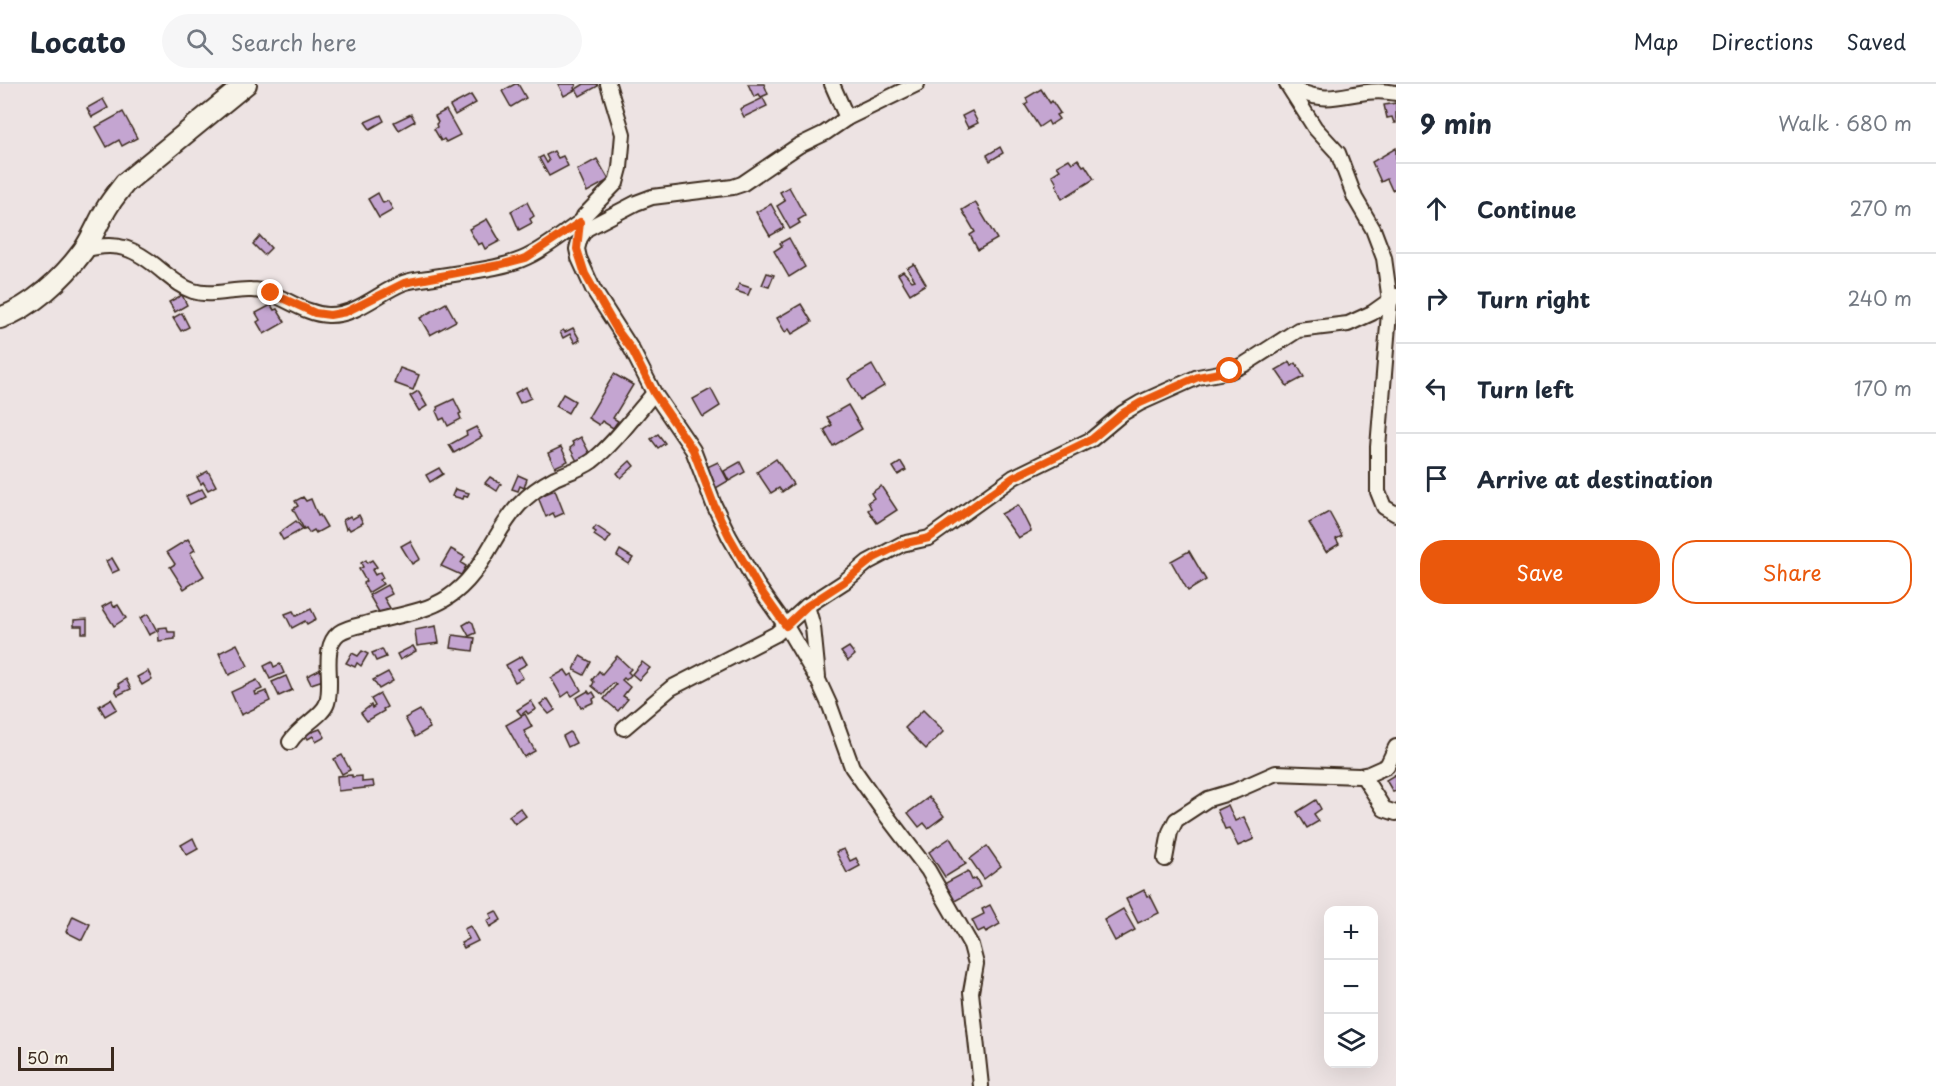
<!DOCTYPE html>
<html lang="en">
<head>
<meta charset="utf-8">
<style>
	:root { --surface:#fff; --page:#f6f6f7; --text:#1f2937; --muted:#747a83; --line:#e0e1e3; --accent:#ea580c }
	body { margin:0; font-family:"Playpen Sans",sans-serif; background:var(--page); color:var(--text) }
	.controls { position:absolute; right:18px; bottom:18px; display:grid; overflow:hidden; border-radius:12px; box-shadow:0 6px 24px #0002 }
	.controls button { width:54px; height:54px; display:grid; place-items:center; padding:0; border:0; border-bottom:2px solid var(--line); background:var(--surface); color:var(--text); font:30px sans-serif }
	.scale { position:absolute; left:18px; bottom:15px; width:96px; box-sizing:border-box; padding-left:6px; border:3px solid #3b2a1e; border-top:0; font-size:16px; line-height:21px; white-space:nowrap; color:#3b2a1e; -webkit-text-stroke:4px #f7f3e8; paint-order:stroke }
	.stop { position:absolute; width:18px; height:18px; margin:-14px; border:4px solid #ea580c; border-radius:50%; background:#fff }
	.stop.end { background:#ea580c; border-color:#fff; box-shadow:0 2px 6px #0008 }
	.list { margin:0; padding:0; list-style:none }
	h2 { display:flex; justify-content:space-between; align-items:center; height:78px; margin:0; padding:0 24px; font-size:26px }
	h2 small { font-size:20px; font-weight:400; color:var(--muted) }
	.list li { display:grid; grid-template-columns:39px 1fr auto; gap:18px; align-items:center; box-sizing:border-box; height:90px; padding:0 24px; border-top:2px solid var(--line) }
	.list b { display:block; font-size:22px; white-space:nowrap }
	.list em { font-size:20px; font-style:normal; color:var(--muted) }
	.actions { display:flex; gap:12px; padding:18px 24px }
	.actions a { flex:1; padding:14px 0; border:2px solid var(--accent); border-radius:24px; text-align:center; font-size:21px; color:var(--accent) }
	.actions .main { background:var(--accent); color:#fff }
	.icon { flex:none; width:33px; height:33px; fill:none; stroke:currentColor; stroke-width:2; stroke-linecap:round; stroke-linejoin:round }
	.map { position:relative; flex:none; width:1396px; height:1002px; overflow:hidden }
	header { display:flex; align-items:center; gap:36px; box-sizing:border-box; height:84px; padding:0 30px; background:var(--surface); border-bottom:2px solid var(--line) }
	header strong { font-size:28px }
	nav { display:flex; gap:33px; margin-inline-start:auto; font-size:21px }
	.search { width:420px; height:54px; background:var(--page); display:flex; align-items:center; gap:15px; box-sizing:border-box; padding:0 21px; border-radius:33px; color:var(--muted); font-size:22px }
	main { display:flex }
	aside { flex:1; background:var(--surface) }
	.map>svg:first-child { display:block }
	.building { fill:#c4a5d1; stroke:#3b2a1e; stroke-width:1.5 }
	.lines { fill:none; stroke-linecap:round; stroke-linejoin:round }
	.street-casing { stroke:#3b2a1e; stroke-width:18 }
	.secondary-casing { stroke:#3b2a1e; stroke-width:24 }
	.street { stroke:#f7f3e8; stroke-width:14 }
	.secondary { stroke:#f7f3e8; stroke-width:20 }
	.route { stroke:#ea580c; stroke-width:8 }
</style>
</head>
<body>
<header>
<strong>Locato</strong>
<div class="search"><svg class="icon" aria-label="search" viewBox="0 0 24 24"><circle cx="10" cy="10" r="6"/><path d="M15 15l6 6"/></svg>Search here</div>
<nav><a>Map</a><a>Directions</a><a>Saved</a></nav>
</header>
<main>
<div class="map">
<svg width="1396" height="1002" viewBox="0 0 1396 1002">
	<rect width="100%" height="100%" fill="#ede3e3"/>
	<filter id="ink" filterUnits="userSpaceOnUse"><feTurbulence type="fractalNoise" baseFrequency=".0167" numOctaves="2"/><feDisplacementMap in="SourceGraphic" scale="12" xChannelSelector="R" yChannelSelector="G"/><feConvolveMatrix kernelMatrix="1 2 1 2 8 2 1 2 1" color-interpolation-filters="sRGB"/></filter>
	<g filter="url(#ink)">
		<g class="building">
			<path d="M515 0H518L526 14 511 23 502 7Z"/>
			<path d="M558 0H575L576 2 574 4 575 6 564 12Z"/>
			<path d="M597 0 598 2 580 12 576 5 584 0Z"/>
			<path d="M748 0H764L768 10 761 13 759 10 754 13Z"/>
			<path d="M1041 5 1050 19 1052 17 1060 29 1056 31 1059 35 1050 41 1048 37 1039 43 1025 21 1028 19 1026 14Z"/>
			<path d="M471 11 476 19 455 31 450 22Z"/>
			<path d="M763 14 767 22 744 33 740 25Z"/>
			<path d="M103 15 108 24 92 33 87 24Z"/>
			<path d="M1396 19V39H1394L1392 33 1387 34 1384 21Z"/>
			<path d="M446 26 460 51 446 58 444 55 441 57 434 45 437 43 436 40 438 38 435 32Z"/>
			<path d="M972 27 978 39 968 44 962 32Z"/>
			<path d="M123 28 137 54 122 62 119 56 107 63 96 43Z"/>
			<path d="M411 30 415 37 399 46 394 38Z"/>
			<path d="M381 31 384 37 370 45 365 38Z"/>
			<path d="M1000 63 1003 69 990 77 987 71Z"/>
			<path d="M1396 64V104L1392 106 1387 95 1381 98 1372 78Z"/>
			<path d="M554 67 558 74 563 72 568 82 549 92 539 74 543 72 547 79 549 77 546 71Z"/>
			<path d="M597 75 609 96 587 108 577 86Z"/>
			<path d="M1069 75 1072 79 1078 75 1083 82 1085 81 1094 95 1062 115 1056 101 1057 100 1052 91 1060 86 1057 82Z"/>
			<path d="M789 103 805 132 798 136 800 139 790 145 777 122 785 117 780 108Z"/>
			<path d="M378 109 383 119 388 117 393 126 379 134 368 115Z"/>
			<path d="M527 118 534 132 530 135 532 139 519 146 511 127Z"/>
			<path d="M975 118 997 155 978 166 970 151 975 148 962 126Z"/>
			<path d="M771 120 784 144 770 152 756 128Z"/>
			<path d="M487 135 500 157 485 165 482 159 478 161 469 145Z"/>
			<path d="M260 152 271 164 264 171 253 160Z"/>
			<path d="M789 154 805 183 789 193 774 167 782 162 780 159Z"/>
			<path d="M914 180 926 200 910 210 898 190 903 187 912 197 915 196 907 184Z"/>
			<path d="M767 189 774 191 769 203 762 201Z"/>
			<path d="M739 200 751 204 748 211 736 207Z"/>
			<path d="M182 211 187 221 175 228 169 218Z"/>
			<path d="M446 219 456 237 430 251 420 234Z"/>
			<path d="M801 220 812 238 792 250 789 245 785 248 777 234Z"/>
			<path d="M271 221 274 226 277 225 285 238 264 250 257 238 260 236 256 229Z"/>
			<path d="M182 229 189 243 181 247 173 234Z"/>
			<path d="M573 244 580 256 575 259 570 250 563 254 560 248 563 246 565 248Z"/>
			<path d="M1290 278 1292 282 1296 279 1304 293 1287 302 1276 286Z"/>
			<path d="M872 281 884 302 860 316 848 295Z"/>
			<path d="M400 284 419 291 413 306 394 299Z"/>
			<path d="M614 290 633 301 613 334 618 337 613 344 602 337 599 341 588 334Z"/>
			<path d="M526 303 531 314 520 319 515 309Z"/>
			<path d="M711 305 720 322 703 333 693 315Z"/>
			<path d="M418 307 427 322 419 327 410 312Z"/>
			<path d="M563 310 575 317 568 329 556 322Z"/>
			<path d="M454 315 461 329 459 330 461 335 448 342 444 334 440 336 436 327 438 326 437 323Z"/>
			<path d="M848 321 862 345 833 362 824 346 832 341 827 333Z"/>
			<path d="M476 343 482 353 454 369 449 361 467 351 466 348Z"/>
			<path d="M658 350 665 359 658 364 651 355Z"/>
			<path d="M581 353 591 372 578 379 570 364 574 361 572 358Z"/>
			<path d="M561 363 568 377 555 383 548 369Z"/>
			<path d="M776 375 793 400 782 408 779 404 771 409 757 388Z"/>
			<path d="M630 377 634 382 621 394 617 389Z"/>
			<path d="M718 378 728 397 716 404 705 384Z"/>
			<path d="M740 378 745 388 729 397 724 387Z"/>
			<path d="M901 378 906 386 898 391 893 383Z"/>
			<path d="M439 384 443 390 430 398 426 391Z"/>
			<path d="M208 387 216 402 208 406 203 398 201 400 197 393Z"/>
			<path d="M518 391 527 395 524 404 520 402 518 407 512 405Z"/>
			<path d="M490 393 501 400 497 407 485 399Z"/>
			<path d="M881 402 897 426 877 439 868 426 871 424 868 418 874 414 871 409Z"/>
			<path d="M202 405 206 412 190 420 186 412Z"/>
			<path d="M455 405 469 409 467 413 464 412 463 415 452 412Z"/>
			<path d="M555 406 564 429 555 433 553 429 546 433 538 413Z"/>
			<path d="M303 413 306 417 311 415 318 432 320 431 327 443 316 449 314 446 309 449 306 444 304 445 293 425 298 422 295 417Z"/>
			<path d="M1018 421 1031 447 1018 454 1001 430Z"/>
			<path d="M1329 428 1342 452 1336 455 1339 460 1326 468 1309 439Z"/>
			<path d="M359 431 363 439 350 446 348 443 346 445 343 436 350 432 352 435Z"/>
			<path d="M296 437 303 445 283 456 279 449Z"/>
			<path d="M596 442 611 452 606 459 594 451 596 448 593 446Z"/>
			<path d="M188 455 195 466 190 469 204 492 184 505 170 483 175 480 167 468Z"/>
			<path d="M410 457 420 475 412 480 401 462Z"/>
			<path d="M451 465 465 473 461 479 466 482 461 491 441 482Z"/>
			<path d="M620 466 633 474 629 480 617 472Z"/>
			<path d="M1189 467 1206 496 1188 507 1171 477Z"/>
			<path d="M112 474 119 486 112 489 106 477Z"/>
			<path d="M366 476 367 479 372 476 377 483 372 486 375 491 380 488 383 494 380 496 383 500 368 509 363 499 366 497 359 485 363 483 361 479Z"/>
			<path d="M387 501 392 510 384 514 390 524 380 530 369 511Z"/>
			<path d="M111 518 114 523 118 521 126 534 114 542 102 523Z"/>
			<path d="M311 525 316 535 307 540 305 537 292 544 285 530 293 527 296 532Z"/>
			<path d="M148 530 157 547 149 551 140 534Z"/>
			<path d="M87 535V549H82V542H74V536Z"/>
			<path d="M470 537 473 539 476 549 469 552 463 541Z"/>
			<path d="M436 542 439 559 417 562 415 546Z"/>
			<path d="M167 543 168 548H175V555L159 557 158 544Z"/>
			<path d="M453 551 475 554 473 567 451 564Z"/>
			<path d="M237 560 248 582 229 591 219 569Z"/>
			<path d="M413 562 416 567 400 576 397 570Z"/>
			<path d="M849 563 855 571 848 577 841 568Z"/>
			<path d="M382 565 386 573 376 577 372 569Z"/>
			<path d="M362 567 368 570 361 582 357 579 355 583 346 579 352 569 358 572Z"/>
			<path d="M522 572 527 580 518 585 523 594 515 598 506 581Z"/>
			<path d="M580 572 591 578 584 591 574 586Z"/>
			<path d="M617 572 631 585 628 588 631 591 626 596 624 594 622 596 630 603 623 612 628 615 618 627 604 615 616 601 613 599 603 611 592 602 594 598 592 596 599 587 602 590Z"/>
			<path d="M272 578 274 583 280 580 284 589 270 595 264 582Z"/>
			<path d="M642 578 650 584 639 596 632 590Z"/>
			<path d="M321 585 326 595 311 600 307 592Z"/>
			<path d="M565 586 569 592 572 590 581 606 572 612 569 608 562 613 551 594Z"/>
			<path d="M148 587 152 595 142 601 137 593Z"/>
			<path d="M388 588 393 597 379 605 373 596Z"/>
			<path d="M286 592 292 606 279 612 272 598Z"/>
			<path d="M126 595 131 605 118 611 115 606 120 603 118 600Z"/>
			<path d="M257 596 262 605 255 608 256 611 266 607 270 617 241 631 231 608Z"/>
			<path d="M588 607 590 610 593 608 596 613 593 615 594 618 581 624 576 614Z"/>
			<path d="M380 610 387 623 383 625 384 627 367 637 361 629 371 621 372 624 375 622 371 615Z"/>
			<path d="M111 615 117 625 105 632 99 622Z"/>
			<path d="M548 615 555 626 549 630 540 620Z"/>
			<path d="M531 617 536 625 528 630 526 627 521 631 517 626Z"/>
			<path d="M420 626 430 644 415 653 405 634Z"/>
			<path d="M923 626 944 647 926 665 905 644Z"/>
			<path d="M525 630 532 643 524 647 535 667 524 673 506 641Z"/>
			<path d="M310 644 312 648 320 645 325 653 316 658 313 652 308 655 304 648Z"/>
			<path d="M570 648 576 659 568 663 563 652Z"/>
			<path d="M342 671 350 686 342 690 334 675Z"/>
			<path d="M1396 690V707L1393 708 1386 696Z"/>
			<path d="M352 691V693L362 692V698L373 697 374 703 338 707 337 692Z"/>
			<path d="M929 713 944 732 928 744 924 739 919 743 908 729Z"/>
			<path d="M1316 716 1321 725 1314 730 1319 737 1307 744 1297 728Z"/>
			<path d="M1228 721 1235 737 1244 733 1254 755 1238 762 1229 744 1225 745 1217 726Z"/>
			<path d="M520 724 526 732 515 740 509 732Z"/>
			<path d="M193 754 198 765 187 771 181 761Z"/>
			<path d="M950 754 966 780 945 793 929 768Z"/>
			<path d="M987 762 1001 782 984 795 970 775Z"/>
			<path d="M844 765 850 777 856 774 860 782 847 789 836 768Z"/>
			<path d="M968 787 972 796 976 794 980 803 953 818 944 800Z"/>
			<path d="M1144 806 1147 812 1150 811 1159 829 1138 839 1126 815Z"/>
			<path d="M990 821 1000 840 986 848 984 845 978 848 972 836 984 830 982 825Z"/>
			<path d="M1123 825 1135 846 1115 857 1104 836Z"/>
			<path d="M496 827 501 836 490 843 487 837 492 834 490 830Z"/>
			<path d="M73 832 90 840 82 856 66 848Z"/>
			<path d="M470 842 478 857 464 864 461 859 469 855 464 845Z"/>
		</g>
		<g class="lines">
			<g class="street-casing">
				<g id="street">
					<path d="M832 0 847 34"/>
					<path d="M917 0 847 34 825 49 798 62 742 100 733 103 652 113 636 119 586 145 580 154 577 165 579 174 593 205 632 266 654 309 693 366 714 421 729 452 757 501 786 542 819 598 830 622 852 683 886 731 928 786 971 861 976 880 971 908 981 1002"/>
					<path d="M1287 0 1315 44 1338 69 1355 114 1373 145 1384 174 1390 217 1378 363V408L1384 423 1396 430"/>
					<path d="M1288 1C1332 29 1353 0 1396 9"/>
					<path d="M578 146 584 132 616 99 620 84 623 50 608 0"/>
					<path d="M84 166C118 156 136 165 162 187 172 195 181 203 193 207 211 213 232 205 251 206 279 206 300 230 328 231 356 232 378 209 403 199 411 196 421 195 429 194 459 188 500 186 527 173 546 164 563 150 580 138"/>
					<path d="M807 522 813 543 818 593"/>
					<path d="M624 644 671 604 776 550 807 522 844 498 868 478 902 460 929 454 1014 393 1092 355 1123 329 1140 319 1198 293 1230 287 1245 280 1298 246 1348 240 1372 229 1396 212"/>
					<path d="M290 658C300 642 323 632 327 619 334 597 320 564 339 549 346 544 356 542 365 540 391 532 424 529 447 514 484 490 491 451 519 421 529 410 542 401 555 394 568 388 581 385 592 377 613 361 636 330 654 309"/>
					<path d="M1363 692 1384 725 1396 729"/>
					<path d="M1165 775 1170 748 1176 736 1208 715 1235 707 1276 689 1359 692 1369 690 1387 682 1396 663"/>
				</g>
			</g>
			<g class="secondary-casing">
				<path id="secondary" d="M0 234C32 223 63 194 83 167 93 153 99 136 108 122 113 114 119 107 125 99L246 0"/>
			</g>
			<use href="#street" class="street"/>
			<use href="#secondary" class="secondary"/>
		</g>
	</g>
	<g class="lines" filter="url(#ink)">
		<path class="route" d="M271 209 315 229 330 231 346 228 404 199 499 181 526 174 580 138 577 165 585 190 617 246 632 266 654 309 693 366 714 421 729 452 757 501 786 542 807 522 844 498 874 474 902 460 929 454 1014 393 1092 355 1123 329 1140 319 1198 293 1230 287"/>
	</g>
</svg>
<div class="controls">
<button>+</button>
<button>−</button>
<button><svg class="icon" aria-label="layers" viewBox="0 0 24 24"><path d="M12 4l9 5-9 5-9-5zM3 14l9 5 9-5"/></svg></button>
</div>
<div class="scale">50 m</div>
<div class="stop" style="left:1230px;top:287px"></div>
<div class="stop end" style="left:271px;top:209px"></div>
</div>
<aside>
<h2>9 min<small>Walk · 680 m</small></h2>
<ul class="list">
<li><svg class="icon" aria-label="ahead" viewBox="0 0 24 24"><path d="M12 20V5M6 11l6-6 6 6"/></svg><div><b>Continue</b></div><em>270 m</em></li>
<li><svg class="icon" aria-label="right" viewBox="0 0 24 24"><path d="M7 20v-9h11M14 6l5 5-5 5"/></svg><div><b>Turn right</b></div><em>240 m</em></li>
<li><svg class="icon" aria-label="left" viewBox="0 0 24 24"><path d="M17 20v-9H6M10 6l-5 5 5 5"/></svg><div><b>Turn left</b></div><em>170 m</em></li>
<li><svg class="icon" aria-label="arrive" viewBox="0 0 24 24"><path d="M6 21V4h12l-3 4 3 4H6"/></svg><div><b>Arrive at destination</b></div></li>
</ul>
<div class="actions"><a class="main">Save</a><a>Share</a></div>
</aside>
</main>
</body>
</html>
